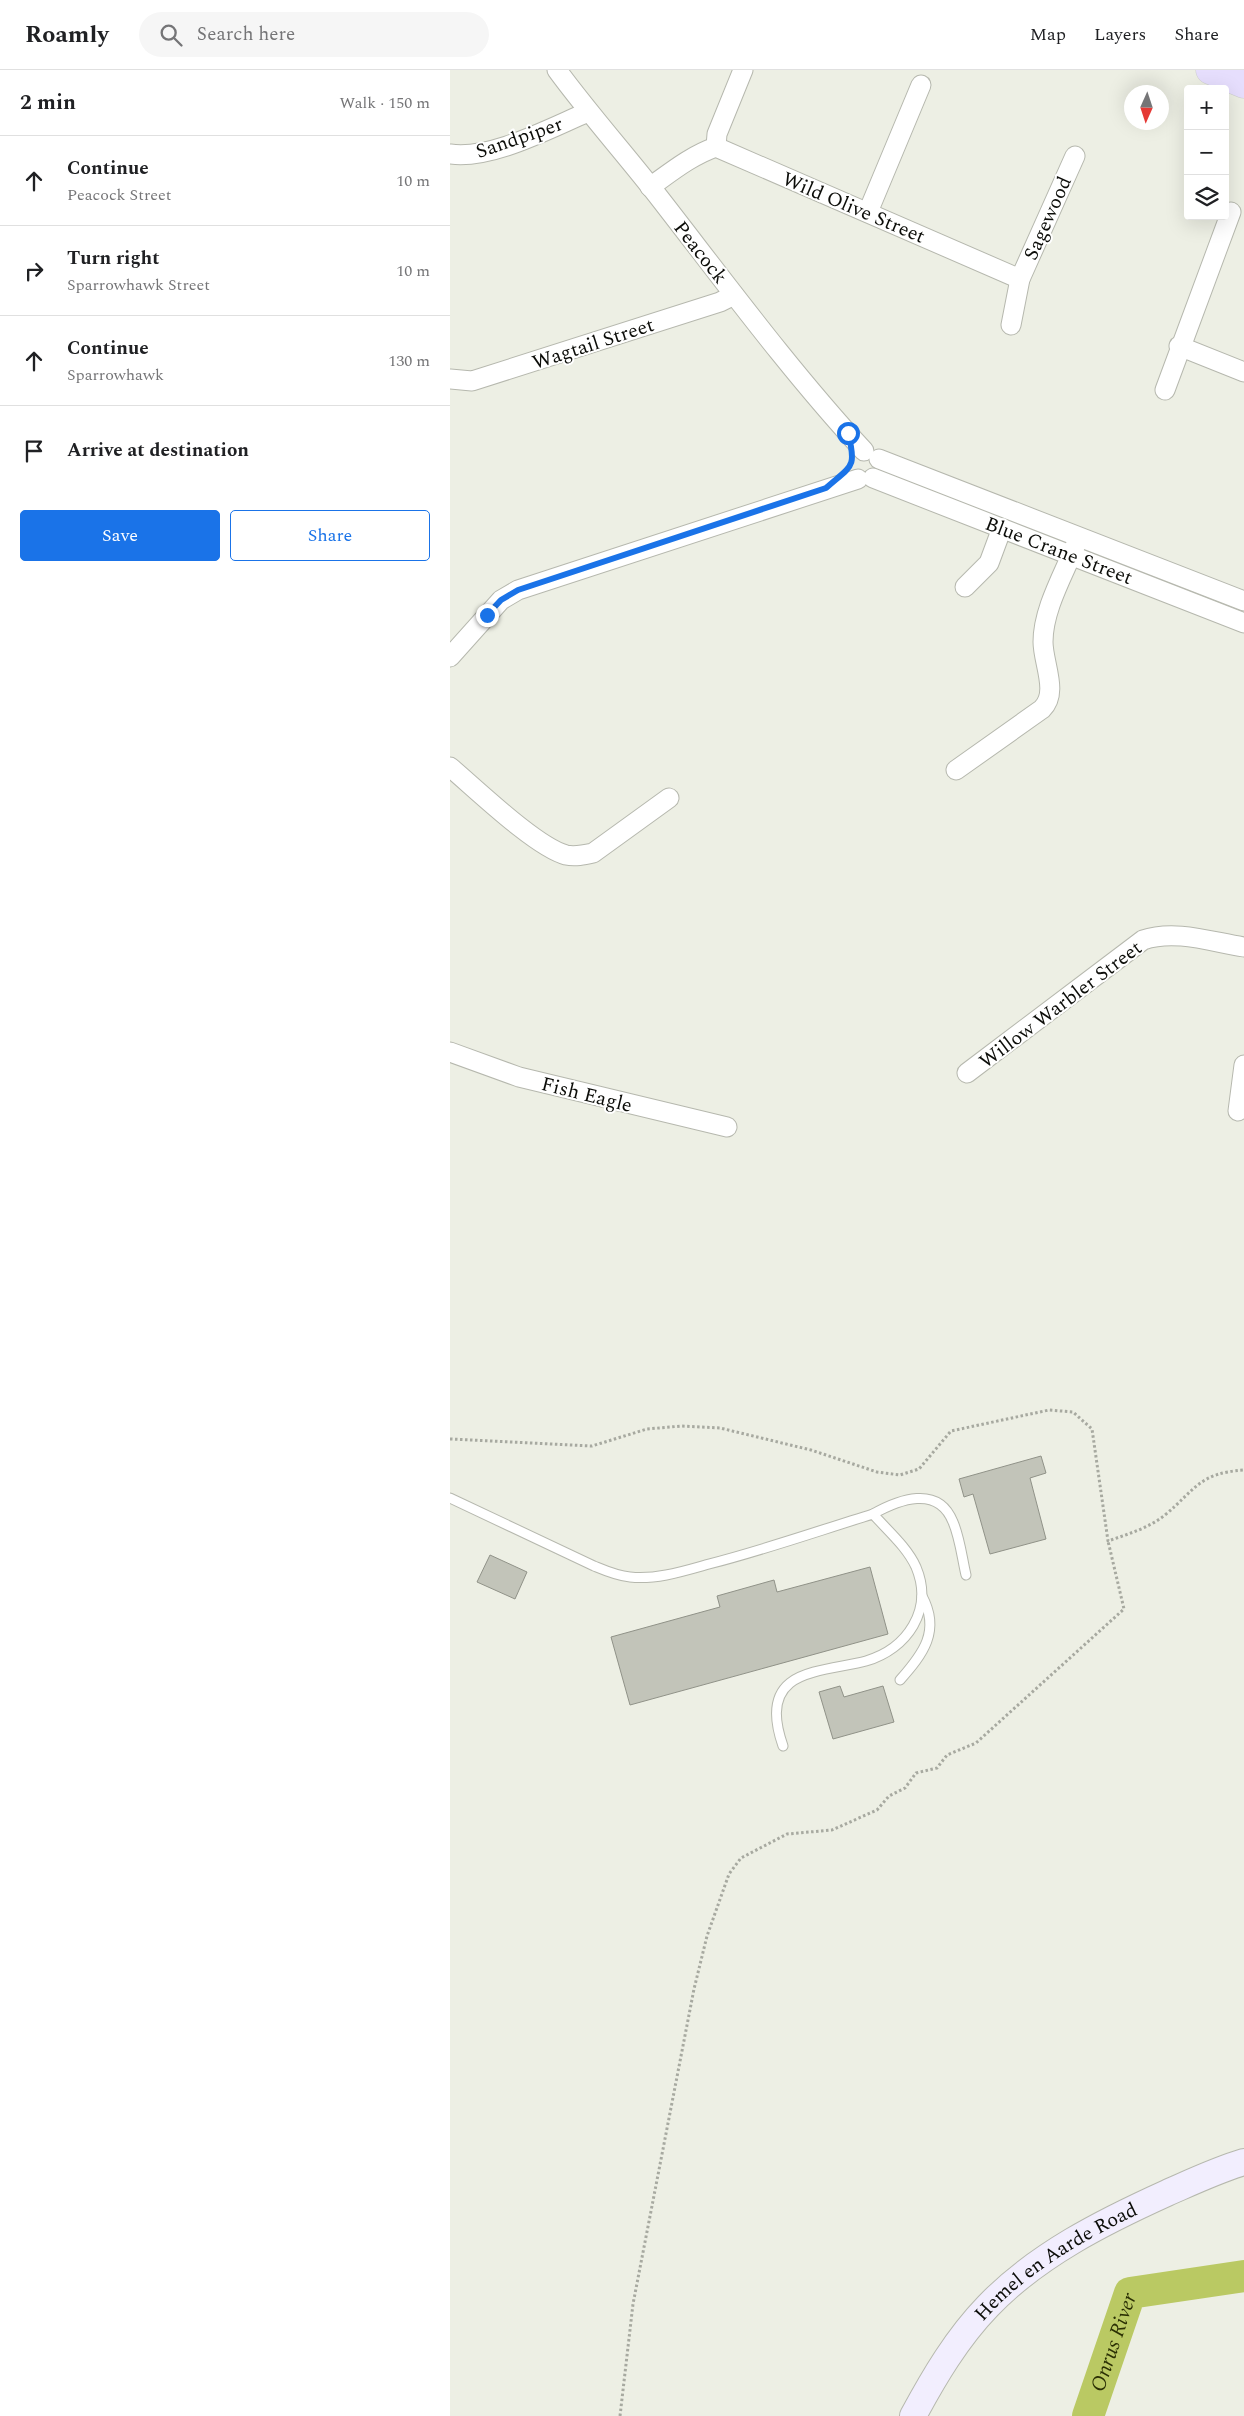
<!DOCTYPE html>
<html lang="en">
<head>
<meta charset="utf-8">
<style>
	:root { --surface:#fff; --page:#f6f6f6; --text:#202124; --muted:#757577; --line:#e0e0e0; --accent:#1a73e8 }
	body { margin:0; font-family:Spectral,serif; background:var(--page); color:var(--text) }
	.controls { position:absolute; right:15px; top:15px; display:grid; overflow:hidden; border-radius:5px; box-shadow:0 5px 20px #0002 }
	.controls button { width:45px; height:45px; display:grid; place-items:center; padding:0; border:0; border-bottom:1px solid var(--line); background:var(--surface); color:var(--text); font:25px sans-serif }
	.compass { position:absolute; left:674px; top:15px; width:45px; height:45px; border-radius:50%; background:var(--surface); box-shadow:0 5px 20px #0002; rotate:183deg }
	.stop { position:absolute; width:15px; height:15px; margin:-11px; border:4px solid #1a73e8; border-radius:50%; background:#fff }
	.stop.end { background:#1a73e8; border-color:#fff; box-shadow:0 1px 5px #0008 }
	.list { margin:0; padding:0; list-style:none }
	h2 { display:flex; justify-content:space-between; align-items:center; height:65px; margin:0; padding:0 20px; font-size:21px }
	h2 small { font-size:16px; font-weight:400; color:var(--muted) }
	.list li { display:grid; grid-template-columns:32px 1fr auto; gap:15px; align-items:center; box-sizing:border-box; height:90px; padding:0 20px; border-top:1px solid var(--line) }
	.list b { display:block; font-size:19px; white-space:nowrap }
	.list p { margin:0; font-size:16px; white-space:nowrap; color:var(--muted) }
	.list em { font-size:16px; font-style:normal; color:var(--muted) }
	.actions { display:flex; gap:10px; padding:15px 20px }
	.actions a { flex:1; padding:11px 0; border:1px solid var(--accent); border-radius:5px; text-align:center; font-size:18px; color:var(--accent) }
	.actions .main { background:var(--accent); color:#fff }
	.icon { flex:none; width:28px; height:28px; fill:none; stroke:currentColor; stroke-width:2; stroke-linecap:round; stroke-linejoin:round }
	.map { position:relative; flex:none; width:794px; height:2346px; overflow:hidden }
	header { display:flex; align-items:center; gap:30px; box-sizing:border-box; height:70px; padding:0 25px; background:var(--surface); border-bottom:1px solid var(--line) }
	header strong { font-size:24px }
	nav { display:flex; gap:28px; margin-inline-start:auto; font-size:18px }
	.search { width:350px; height:45px; background:var(--page); display:flex; align-items:center; gap:12px; box-sizing:border-box; padding:0 18px; border-radius:28px; color:var(--muted); font-size:19px }
	main { display:flex }
	aside { flex:1; background:var(--surface) }
	.map>svg:first-child { display:block }
	.lines { fill:none; stroke-linecap:round; stroke-linejoin:round }
	.river { stroke:#bac963; stroke-width:32 }
	.building { fill:#c2c4b9; stroke:#909288 }
	.service-casing { stroke:#b6b8ae; stroke-width:11 }
	.minor-casing { stroke:#b6b8ae; stroke-width:21 }
	.secondary-casing { stroke:#b6b8ae; stroke-width:28 }
	.primary-casing { stroke:#cecfce; stroke-width:29 }
	.path { stroke:#a7a9a0; stroke-width:3; stroke-dasharray:2.5 2.5; stroke-linecap:butt }
	.service { stroke:#fff; stroke-width:9 }
	.minor { stroke:#fff; stroke-width:19 }
	.secondary { stroke:#f2eefe; stroke-width:26 }
	.primary { stroke:#e6defd; stroke-width:28 }
	.route { stroke:#1a73e8; stroke-width:6 }
	.labels { text-anchor:middle; stroke-width:4; stroke-linejoin:round; paint-order:stroke }
	.street-label { font-size:20px; fill:#0c0d09; stroke:#fff }
	.water-label { font-size:21px; font-style:italic; fill:#2b3004; stroke:#fff }
</style>
</head>
<body>
<header>
<strong>Roamly</strong>
<div class="search"><svg class="icon" aria-label="search" viewBox="0 0 24 24"><circle cx="10" cy="10" r="6"/><path d="M15 15l6 6"/></svg>Search here</div>
<nav><a>Map</a><a>Layers</a><a>Share</a></nav>
</header>
<main>
<aside>
<h2>2 min<small>Walk · 150 m</small></h2>
<ul class="list">
<li><svg class="icon" aria-label="ahead" viewBox="0 0 24 24"><path d="M12 20V5M6 11l6-6 6 6"/></svg><div><b>Continue</b><p>Peacock Street</p></div><em>10 m</em></li>
<li><svg class="icon" aria-label="right" viewBox="0 0 24 24"><path d="M7 20v-9h11M14 6l5 5-5 5"/></svg><div><b>Turn right</b><p>Sparrowhawk Street</p></div><em>10 m</em></li>
<li><svg class="icon" aria-label="ahead" viewBox="0 0 24 24"><path d="M12 20V5M6 11l6-6 6 6"/></svg><div><b>Continue</b><p>Sparrowhawk</p></div><em>130 m</em></li>
<li><svg class="icon" aria-label="arrive" viewBox="0 0 24 24"><path d="M6 21V4h12l-3 4 3 4H6"/></svg><div><b>Arrive at destination</b></div></li>
</ul>
<div class="actions"><a class="main">Save</a><a>Share</a></div>
</aside>
<div class="map">
<svg width="794" height="2346" viewBox="0 0 794 2346">
	<rect width="100%" height="100%" fill="#edefe4"/>
	<g class="lines">
		<path class="river" id="s1" d="M638 2346 680 2223 794 2206"/>
	</g>
	<g class="building">
		<path d="M591 1386 596 1403 580 1408 596 1469 540 1484 523 1424 514 1427 509 1409Z"/>
		<path d="M40 1485 77 1502 65 1529 27 1512Z"/>
		<path d="M420 1497 438 1564 180 1635 161 1567 270 1537 267 1526 324 1510 327 1522Z"/>
		<path d="M390 1616 394 1627 433 1616 444 1652 383 1669 369 1622Z"/>
	</g>
	<g class="lines">
		<g class="service-casing">
			<g id="service">
				<path d="M0 1428 144 1496C156 1501 167 1506 180 1507 206 1510 234 1501 259 1494 314 1480 368 1461 423 1444 438 1461 457 1477 466 1497 484 1540 457 1579 416 1591 395 1597 357 1599 340 1613 320 1629 326 1656 333 1676"/>
				<path d="M423 1444C448 1430 488 1414 503 1452 510 1468 512 1488 516 1505"/>
				<path d="M450 1610C473 1584 491 1561 472 1526"/>
			</g>
		</g>
		<g class="minor-casing">
			<g id="minor">
				<path d="M107 0C140 45 177 86 211 130 277 215 341 302 414 381"/>
				<path d="M266 77 267 64 293 0"/>
				<path d="M0 84C41 90 100 58 138 42"/>
				<path d="M200 117C221 102 242 85 266 77L570 209"/>
				<path d="M418 142 471 15"/>
				<path d="M561 255 570 209 625 86"/>
				<path d="M729 276 794 302"/>
				<path d="M0 309 22 311 270 232 284 225"/>
				<path d="M715 320 781 142"/>
				<path d="M429 389 794 531"/>
				<path d="M423 408 794 553"/>
				<path d="M515 517 539 493 552 458"/>
				<path d="M0 587 51 530 68 520 408 409"/>
				<path d="M0 697C26 719 86 777 116 785 125 787 134 785 143 783L219 728"/>
				<path d="M506 700 592 639C609 623 593 593 593 572 593 539 614 504 626 474"/>
				<path d="M0 982 69 1007 277 1057"/>
				<path d="M517 1003 693 870C725 859 762 872 794 877"/>
				<path d="M788 1041 794 995"/>
			</g>
		</g>
		<g class="secondary-casing">
			<g id="secondary">
				<path id="s2" d="M463 2346C484 2307 507 2268 538 2236 587 2185 653 2152 717 2123 742 2112 767 2100 794 2092"/>
			</g>
		</g>
		<g class="primary-casing">
			<path id="primary" d="M760 0 794 14"/>
		</g>
		<g class="path">
			<path d="M0 1369 142 1376 197 1359 232 1356 270 1358 361 1380 427 1402 450 1405 469 1399 501 1361 599 1340 623 1342 642 1359 658 1471C678 1464 699 1458 715 1445 746 1419 749 1403 794 1400"/>
			<path d="M170 2346 183 2234 244 1919 257 1866 279 1804 291 1788 337 1764 382 1760 427 1740 439 1726 455 1718 466 1703 487 1698 497 1685 526 1673 674 1539 658 1471"/>
		</g>
		<use href="#service" class="service"/>
		<use href="#minor" class="minor"/>
		<use href="#secondary" class="secondary"/>
		<use href="#primary" class="primary"/>
	</g>
	<g class="lines">
		<path class="route" d="M37 545 51 530 68 520 376 418C402 395 407 398 398 363"/>
	</g>
	<g class="labels">
		<g class="street-label">
			<text transform="translate(69 67) rotate(-19)" y="7">Sandpiper</text>
			<text transform="translate(404 137) rotate(23)" y="7">Wild Olive Street</text>
			<text transform="translate(597 148) rotate(-66)" y="7">Sagewood</text>
			<text transform="translate(251 182) rotate(52)" y="7">Peacock</text>
			<text transform="translate(143 273) rotate(-18)" y="7">Wagtail Street</text>
			<text transform="translate(609 480) rotate(21)" y="7">Blue Crane Street</text>
			<text transform="translate(610 934) rotate(-37)" y="7">Willow Warbler Street</text>
			<text transform="translate(137 1024) rotate(14)" y="7">Fish Eagle</text>
			<text dy="7" stroke="none"><textPath href="#s2" startOffset="215">Hemel en Aarde Road</textPath></text>
		</g>
		<g class="water-label">
			<text dy="7" stroke="none"><textPath href="#s1" startOffset="78">Onrus River</textPath></text>
		</g>
	</g>
</svg>
<div class="controls">
<button>+</button>
<button>−</button>
<button><svg class="icon" aria-label="layers" viewBox="0 0 24 24"><path d="M12 4l9 5-9 5-9-5zM3 14l9 5 9-5"/></svg></button>
</div>
<svg class="compass" viewBox="-18 -18 36 36"><path d="M0-13l5 13h-10z" fill="#e53935"/><path d="M0 13l5-13h-10z" fill="#757577"/></svg>
<div class="stop" style="left:398px;top:363px"></div>
<div class="stop end" style="left:37px;top:545px"></div>
</div>
</main>
</body>
</html>
